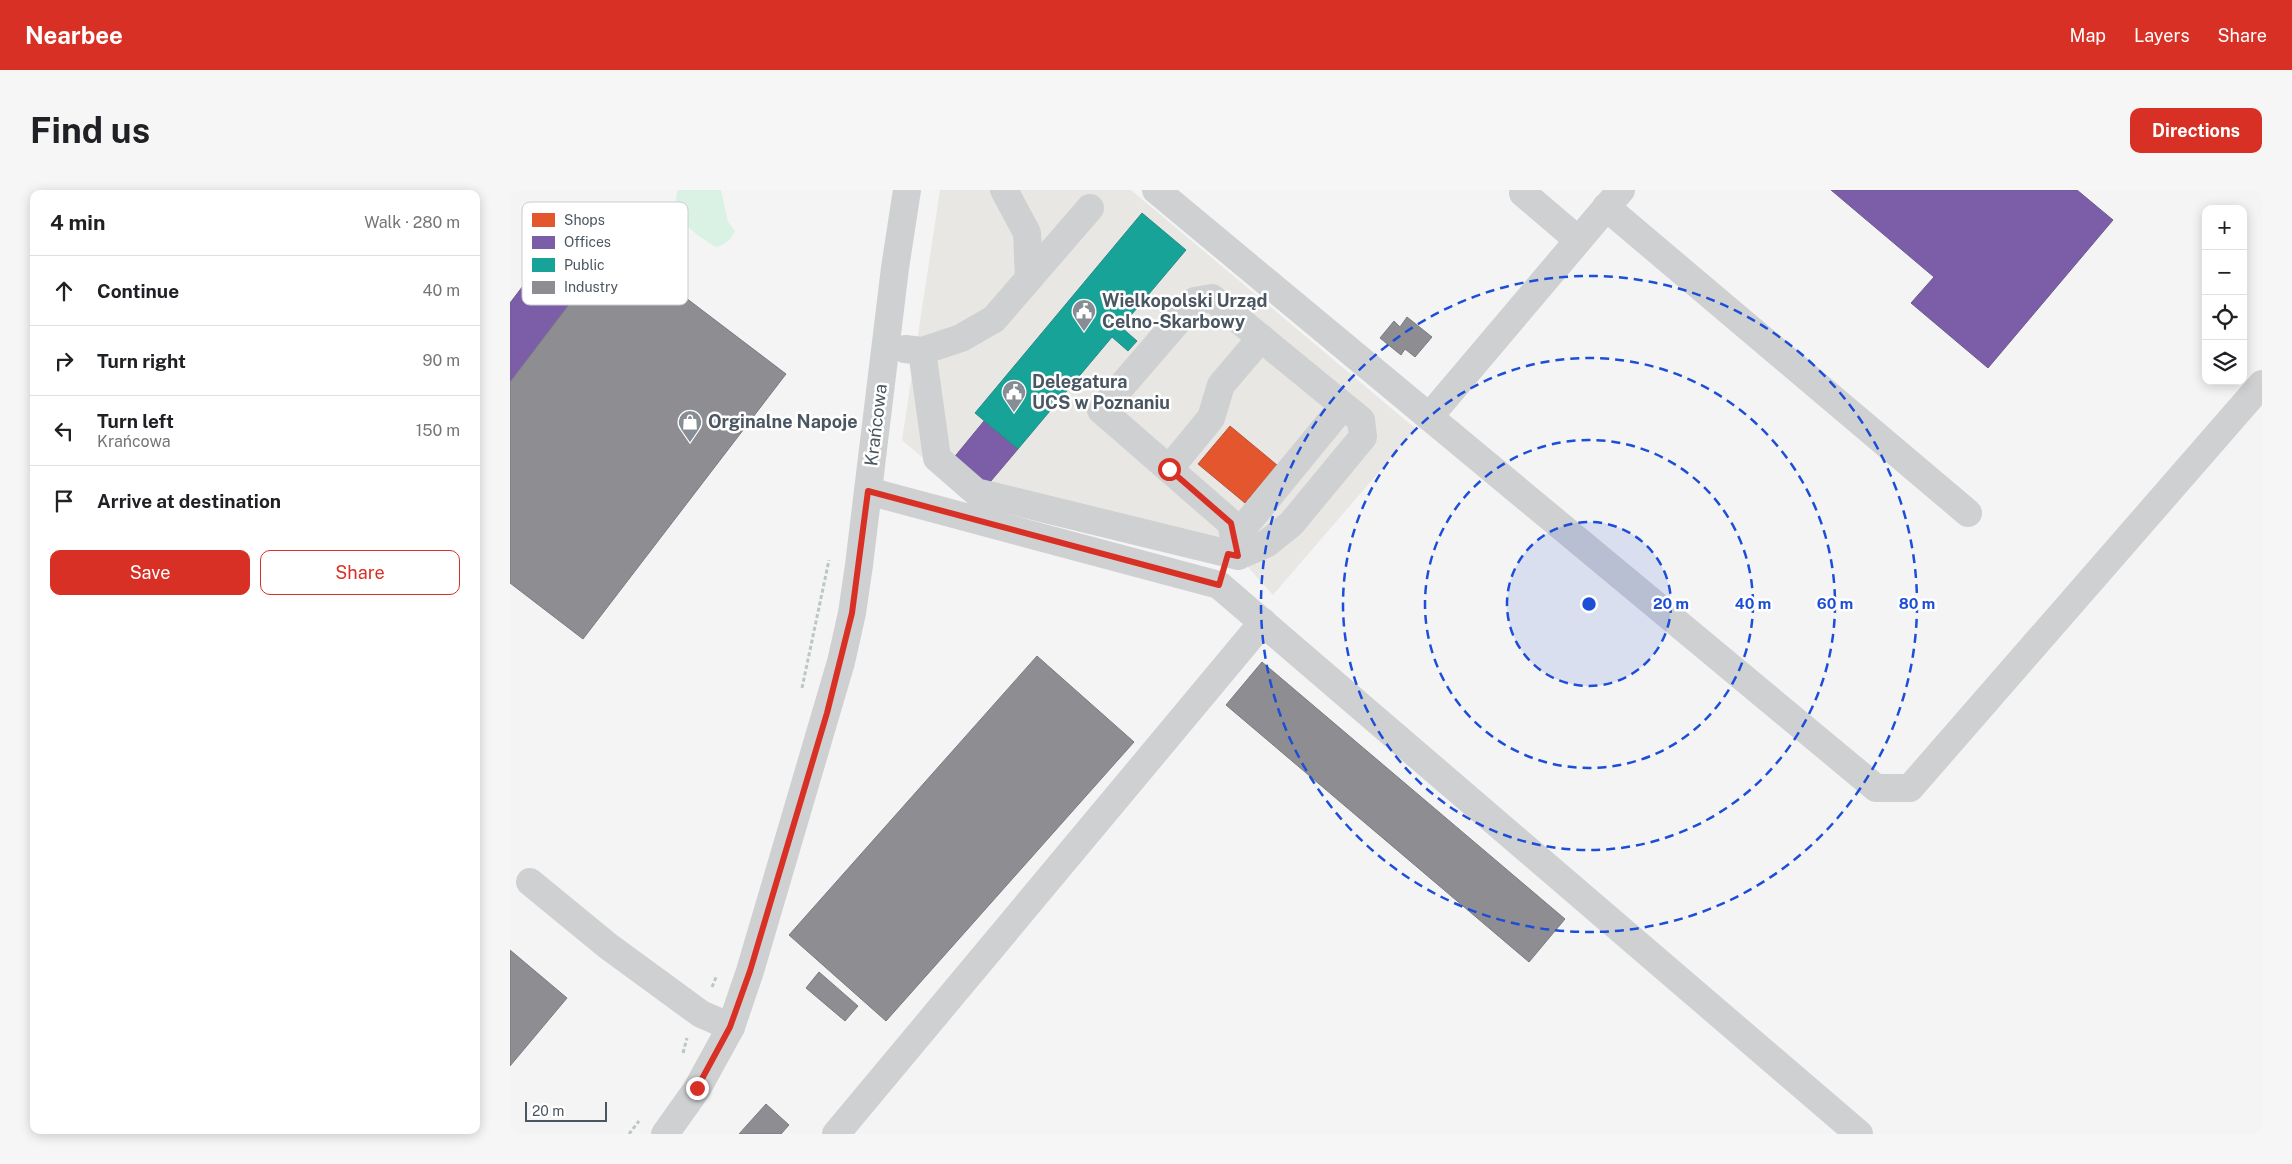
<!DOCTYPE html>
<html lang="en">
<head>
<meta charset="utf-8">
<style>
	:root { --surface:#fff; --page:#f6f6f6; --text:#202124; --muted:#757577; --line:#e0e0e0; --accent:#d93025 }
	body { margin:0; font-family:"Public Sans",sans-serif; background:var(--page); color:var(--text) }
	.controls { position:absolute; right:15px; top:15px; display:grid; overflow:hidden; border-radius:10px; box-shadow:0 2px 12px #0003 }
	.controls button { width:45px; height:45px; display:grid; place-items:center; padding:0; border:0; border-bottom:1px solid var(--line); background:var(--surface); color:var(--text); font:25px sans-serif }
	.scale { position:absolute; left:15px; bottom:12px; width:82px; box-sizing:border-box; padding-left:5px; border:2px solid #4a5661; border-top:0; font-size:14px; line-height:18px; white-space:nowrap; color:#4a5661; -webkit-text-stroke:4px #fff; paint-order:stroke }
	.stop { position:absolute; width:15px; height:15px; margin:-11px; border:4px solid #d93025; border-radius:50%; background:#fff }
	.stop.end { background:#d93025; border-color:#fff; box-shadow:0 1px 5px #0008 }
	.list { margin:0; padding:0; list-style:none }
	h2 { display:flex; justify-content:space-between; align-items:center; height:65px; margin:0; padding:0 20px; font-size:21px }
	h2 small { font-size:16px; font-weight:400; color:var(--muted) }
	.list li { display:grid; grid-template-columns:32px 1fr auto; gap:15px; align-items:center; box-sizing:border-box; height:70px; padding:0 20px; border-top:1px solid var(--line) }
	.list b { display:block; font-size:19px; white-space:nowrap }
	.list p { margin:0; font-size:16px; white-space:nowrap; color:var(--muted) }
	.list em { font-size:16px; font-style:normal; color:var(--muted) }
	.actions { display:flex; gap:10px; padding:15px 20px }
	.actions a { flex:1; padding:11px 0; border:1px solid var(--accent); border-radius:10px; text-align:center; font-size:18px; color:var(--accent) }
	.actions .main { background:var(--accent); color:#fff }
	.icon { flex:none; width:28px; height:28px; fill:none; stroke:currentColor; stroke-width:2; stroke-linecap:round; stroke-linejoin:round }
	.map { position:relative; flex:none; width:1752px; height:944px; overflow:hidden; border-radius:10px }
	header { display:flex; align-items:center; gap:30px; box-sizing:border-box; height:70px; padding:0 25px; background:var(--accent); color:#fff }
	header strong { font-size:24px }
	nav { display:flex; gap:28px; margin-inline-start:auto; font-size:18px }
	.intro { display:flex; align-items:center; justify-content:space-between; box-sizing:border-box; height:120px; padding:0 30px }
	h1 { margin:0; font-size:35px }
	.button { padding:12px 22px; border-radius:10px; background:var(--accent); color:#fff; font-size:18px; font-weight:700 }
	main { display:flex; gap:30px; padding:0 30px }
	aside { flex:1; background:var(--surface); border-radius:10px; box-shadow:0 2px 12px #0003 }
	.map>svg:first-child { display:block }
	.commercial { fill:#e8e7e3 }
	.green { fill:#d9f2e3 }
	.shops { fill:#e4572e; stroke:#b6573d }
	.offices { fill:#7b5ea7; stroke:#6c5c92 }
	.public { fill:#17a398; stroke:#268c88 }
	.industry { fill:#8d8d92; stroke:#797c83 }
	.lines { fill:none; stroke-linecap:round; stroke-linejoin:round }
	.path { stroke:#bcc7c4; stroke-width:3; stroke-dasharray:4 2.5; stroke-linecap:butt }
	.minor { stroke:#ced0d2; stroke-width:28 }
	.route { stroke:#d93025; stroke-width:6 }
	.ring { fill:none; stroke:#1d4ed8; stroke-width:2.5; stroke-dasharray:9 6 }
	.labels { text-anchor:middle; stroke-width:5; stroke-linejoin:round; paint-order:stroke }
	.poi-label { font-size:18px; font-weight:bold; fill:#4a5661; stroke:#fff; text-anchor:start }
	.street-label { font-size:18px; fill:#4a5661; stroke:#fff }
	.key { fill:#fff; stroke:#c9ccd0; stroke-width:1 }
	.key-label { font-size:14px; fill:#4a5661 }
	.centre { fill:#1d4ed8; stroke:#fff; stroke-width:2.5 }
	.ring-label { font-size:15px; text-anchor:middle; font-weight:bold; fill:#1d4ed8; stroke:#fff; stroke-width:5; stroke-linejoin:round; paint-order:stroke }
</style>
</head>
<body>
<header>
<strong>Nearbee</strong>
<nav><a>Map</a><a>Layers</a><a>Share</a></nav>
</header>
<div class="intro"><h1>Find us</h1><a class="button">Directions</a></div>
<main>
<aside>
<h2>4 min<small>Walk · 280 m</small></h2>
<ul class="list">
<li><svg class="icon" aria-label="ahead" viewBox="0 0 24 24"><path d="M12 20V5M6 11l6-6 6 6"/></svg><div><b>Continue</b></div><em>40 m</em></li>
<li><svg class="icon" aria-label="right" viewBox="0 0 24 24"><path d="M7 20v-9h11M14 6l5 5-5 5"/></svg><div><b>Turn right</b></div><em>90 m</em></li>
<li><svg class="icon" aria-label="left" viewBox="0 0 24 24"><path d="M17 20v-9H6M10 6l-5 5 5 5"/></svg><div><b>Turn left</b><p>Krańcowa</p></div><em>150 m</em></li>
<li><svg class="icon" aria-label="arrive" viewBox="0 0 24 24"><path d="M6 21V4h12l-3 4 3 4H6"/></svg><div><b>Arrive at destination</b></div></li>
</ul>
<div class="actions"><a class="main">Save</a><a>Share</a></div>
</aside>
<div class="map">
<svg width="1752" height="944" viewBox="0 0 1752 944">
	<rect width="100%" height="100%" fill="#f4f4f4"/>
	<path class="commercial" d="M430 0H621L906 239 763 405 737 376 464 312 392 250Z"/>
	<path class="green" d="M168 0H211L218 32 225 41C220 50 217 54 206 57 186 45 158 27 168 0Z"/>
	<path class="shops" d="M720 236 767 275 735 313 688 274Z"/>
	<g class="offices">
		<path d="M1321 0H1567L1603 30 1478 178 1401 113 1424 87Z"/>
		<path d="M38 63 76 93 0 192V113Z"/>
		<path d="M474 231 508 259 475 298 442 270Z"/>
	</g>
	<path class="public" d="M632 23 676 60 611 137 627 151 618 161 602 147 508 259 465 223Z"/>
	<g class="industry">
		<path d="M105 54 276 184 73 449 0 393V192Z"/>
		<path d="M897 127 922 147 905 167 895 159 891 165 870 148 884 131 890 137Z"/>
		<path d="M527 466 624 552 376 831 279 745Z"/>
		<path d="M752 472 1055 729 1019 772 716 515Z"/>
		<path d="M0 760 57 808 0 876Z"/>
		<path d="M309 782 348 816 335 831 296 798Z"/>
		<path d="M256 914 279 935 271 944H229Z"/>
	</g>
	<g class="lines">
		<g class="path">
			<path d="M292 498 319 370"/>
			<path d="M202 797 207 785"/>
			<path d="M173 863 177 848"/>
			<path d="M119 944 129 931"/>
		</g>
		<g class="minor">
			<path d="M494 0 517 43 519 88"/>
			<path d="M646 0 1366 598H1400L1752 194"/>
			<path d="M1015 0 1013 3 1068 50"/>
			<path d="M1096 17 1458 323"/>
			<path d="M395 159 412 161 451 148 484 129 580 18"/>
			<path d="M412 161 427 268 466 302 728 366 756 354 781 334 853 247 851 230 702 108 685 111 591 220 721 333 728 366"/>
			<path d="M919 227 1111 0"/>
			<path d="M659 279 701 228 711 195 751 148"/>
			<path d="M358 301 709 395 1349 944"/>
			<path d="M724 349 833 216"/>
			<path d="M20 692 98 756 191 824 221 837"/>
			<path d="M155 944 187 899 221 837 240 781 331 472 342 423 349 375 385 78 397 0"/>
			<path d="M326 944 753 432"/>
		</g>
	</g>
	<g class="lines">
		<path class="route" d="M187 898 220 837 240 781 317 523 342 423 358 301 709 395 718 364 728 366 721 333 659 279"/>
	</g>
	<circle cx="1079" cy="414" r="82" fill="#1d4ed8" fill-opacity=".12"/>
	<g class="ring">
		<circle cx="1079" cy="414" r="82"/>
		<circle cx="1079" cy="414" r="164"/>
		<circle cx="1079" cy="414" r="246"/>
		<circle cx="1079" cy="414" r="328"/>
	</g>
	<defs>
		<g id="civic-pin" transform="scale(1.25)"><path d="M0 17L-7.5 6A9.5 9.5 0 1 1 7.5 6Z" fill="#868d94" stroke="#fff"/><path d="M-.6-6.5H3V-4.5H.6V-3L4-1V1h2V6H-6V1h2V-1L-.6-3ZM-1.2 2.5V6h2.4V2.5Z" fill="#fff"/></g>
		<g id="shop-pin" transform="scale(1.25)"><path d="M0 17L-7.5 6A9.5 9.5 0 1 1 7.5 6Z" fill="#868d94" stroke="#fff"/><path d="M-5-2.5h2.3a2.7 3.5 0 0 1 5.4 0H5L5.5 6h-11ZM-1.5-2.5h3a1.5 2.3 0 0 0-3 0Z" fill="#fff"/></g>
	</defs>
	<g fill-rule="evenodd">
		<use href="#civic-pin" x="574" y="121"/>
		<use href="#civic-pin" x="504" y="202"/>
		<use href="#shop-pin" x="180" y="232"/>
	</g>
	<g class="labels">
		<g class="poi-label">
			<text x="592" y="117">Wielkopolski Urząd<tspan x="592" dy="21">Celno-Skarbowy</tspan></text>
			<text x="522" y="198">Delegatura<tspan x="522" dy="21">UCS w Poznaniu</tspan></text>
			<text x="198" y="238">Orginalne Napoje</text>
		</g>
		<g class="street-label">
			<text transform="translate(366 235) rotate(-83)" y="6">Krańcowa</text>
		</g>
	</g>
	<rect x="12" y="12" width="166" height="103" rx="8" class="key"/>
	<rect x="22" y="23" width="23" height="14" fill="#e4572e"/>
	<rect x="22" y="46" width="23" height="13" fill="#7b5ea7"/>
	<rect x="22" y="68" width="23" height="14" fill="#17a398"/>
	<rect x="22" y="91" width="23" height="13" fill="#8d8d92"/>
	<g class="key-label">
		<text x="54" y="35">Shops</text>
		<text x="54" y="57">Offices</text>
		<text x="54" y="80">Public</text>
		<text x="54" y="102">Industry</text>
	</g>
	<circle cx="1079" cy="414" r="8" class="centre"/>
	<g class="ring-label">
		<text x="1161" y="419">20 m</text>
		<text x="1243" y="419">40 m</text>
		<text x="1325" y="419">60 m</text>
		<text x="1407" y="419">80 m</text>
	</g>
</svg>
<div class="controls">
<button>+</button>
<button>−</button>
<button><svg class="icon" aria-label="locate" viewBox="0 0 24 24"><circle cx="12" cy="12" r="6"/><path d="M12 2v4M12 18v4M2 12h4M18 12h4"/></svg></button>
<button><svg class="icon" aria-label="layers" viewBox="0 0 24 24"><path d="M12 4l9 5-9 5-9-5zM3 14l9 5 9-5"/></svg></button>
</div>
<div class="scale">20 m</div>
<div class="stop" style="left:659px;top:279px"></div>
<div class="stop end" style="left:187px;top:898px"></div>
</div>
</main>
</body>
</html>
